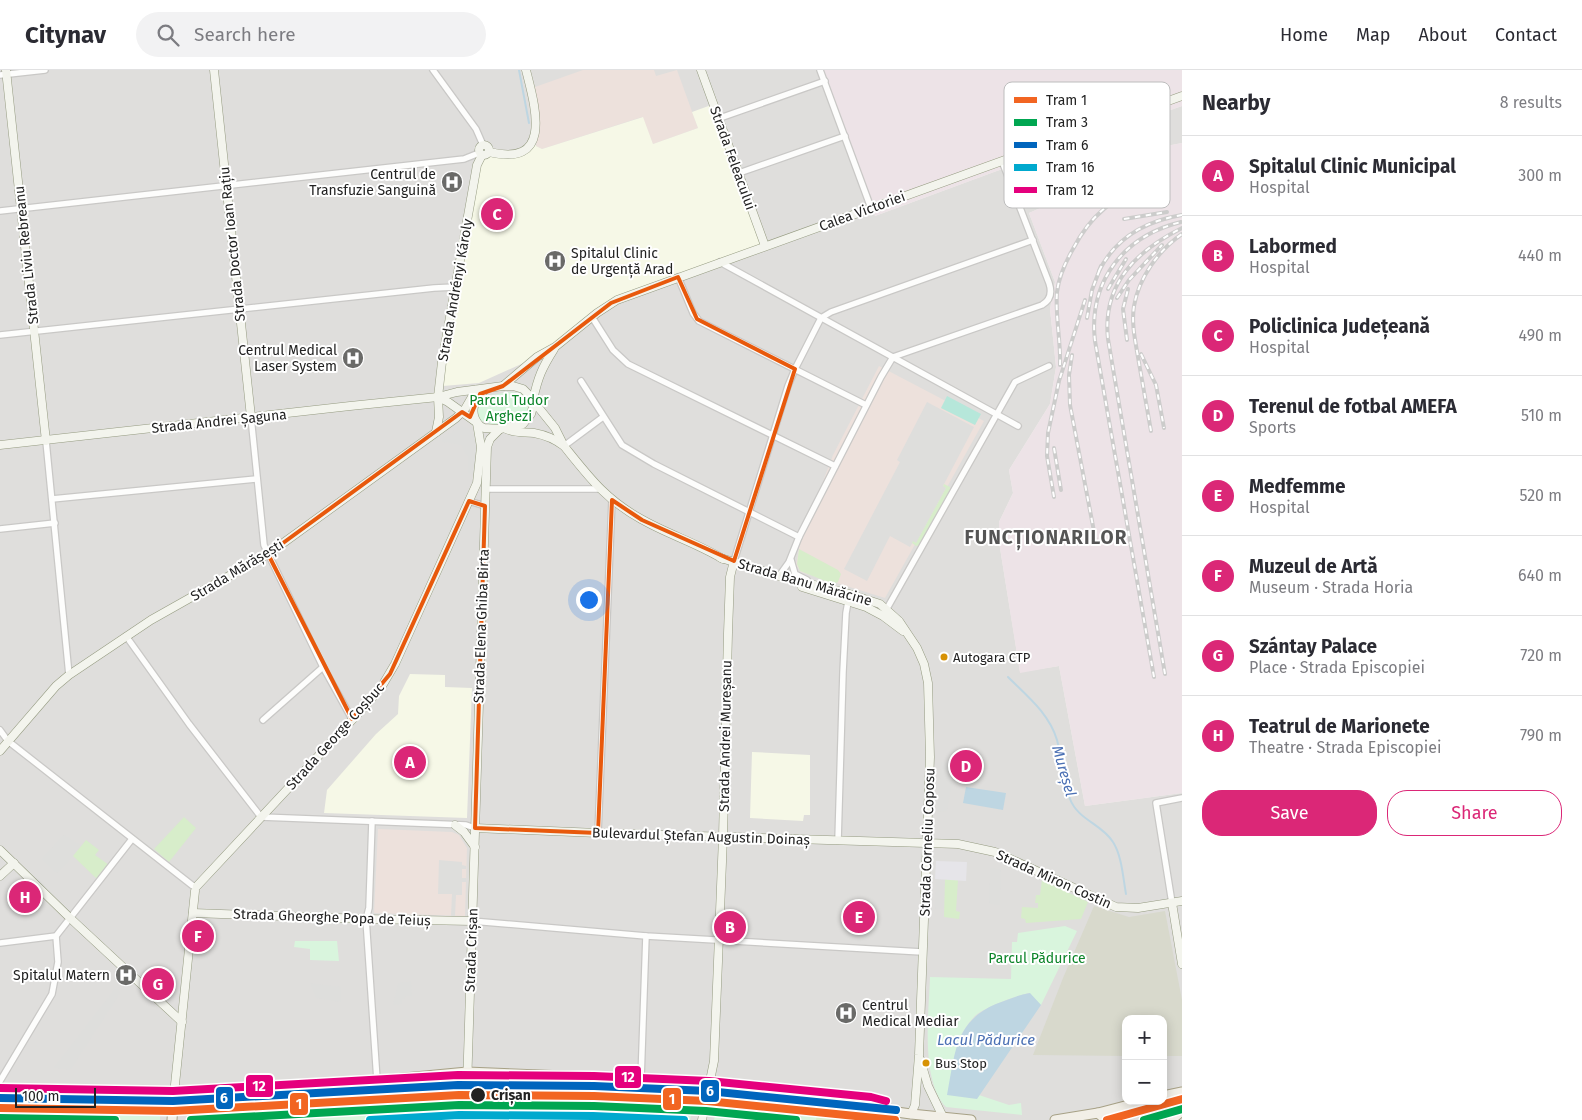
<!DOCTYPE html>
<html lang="en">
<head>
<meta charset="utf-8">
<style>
	:root { --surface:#fff; --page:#f2f2f3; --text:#2b2b33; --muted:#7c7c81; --line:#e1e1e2; --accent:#db2777 }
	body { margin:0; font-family:"Fira Sans",sans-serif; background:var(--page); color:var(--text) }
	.controls { position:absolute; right:15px; bottom:15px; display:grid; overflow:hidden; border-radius:10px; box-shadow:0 2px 12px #0003 }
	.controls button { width:45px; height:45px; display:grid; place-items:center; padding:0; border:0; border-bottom:1px solid var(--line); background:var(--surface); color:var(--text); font:25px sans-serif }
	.scale { position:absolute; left:15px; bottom:12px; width:81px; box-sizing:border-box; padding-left:5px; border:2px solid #222; border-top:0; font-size:14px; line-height:18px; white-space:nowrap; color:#222; -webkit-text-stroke:4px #fff; paint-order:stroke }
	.you { position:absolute; left:588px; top:529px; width:18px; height:18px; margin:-12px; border:4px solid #fff; border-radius:50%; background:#1a73e8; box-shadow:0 0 0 8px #1a73e833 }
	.badge { display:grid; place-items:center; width:32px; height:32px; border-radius:50%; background:var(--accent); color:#fff; font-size:16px; font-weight:700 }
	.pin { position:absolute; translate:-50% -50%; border:2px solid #fff; box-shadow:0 1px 5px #0006 }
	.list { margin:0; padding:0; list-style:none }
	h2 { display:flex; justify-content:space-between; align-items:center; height:65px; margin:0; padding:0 20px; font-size:21px }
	h2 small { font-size:16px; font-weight:400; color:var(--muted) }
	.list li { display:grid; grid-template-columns:32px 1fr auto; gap:15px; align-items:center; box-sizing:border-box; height:80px; padding:0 20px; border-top:1px solid var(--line) }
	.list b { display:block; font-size:19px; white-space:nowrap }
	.list p { margin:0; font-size:16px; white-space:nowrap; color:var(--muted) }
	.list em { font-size:16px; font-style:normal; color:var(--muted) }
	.actions { display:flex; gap:10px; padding:15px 20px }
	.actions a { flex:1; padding:11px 0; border:1px solid var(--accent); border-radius:20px; text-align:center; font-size:18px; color:var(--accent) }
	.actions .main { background:var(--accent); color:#fff }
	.icon { flex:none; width:28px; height:28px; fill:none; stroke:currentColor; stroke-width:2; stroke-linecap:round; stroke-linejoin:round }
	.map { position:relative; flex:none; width:1182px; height:1050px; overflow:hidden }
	header { display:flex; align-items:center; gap:30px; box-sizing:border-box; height:70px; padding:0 25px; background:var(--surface); border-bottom:1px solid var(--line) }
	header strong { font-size:24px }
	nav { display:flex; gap:28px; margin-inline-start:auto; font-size:18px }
	.search { width:350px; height:45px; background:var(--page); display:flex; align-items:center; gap:12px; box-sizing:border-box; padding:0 18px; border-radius:28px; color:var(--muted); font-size:19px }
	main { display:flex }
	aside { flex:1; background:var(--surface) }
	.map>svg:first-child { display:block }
	.residential { fill:#dfdedc; fill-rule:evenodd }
	.commercial { fill:#ede1dc }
	.industrial { fill:#ede3e7 }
	.education { fill:#f6f8e7 }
	.religious { fill:#dededc }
	.construction { fill:#d8d9cc }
	.grass { fill:#d7edca }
	.park { fill:#d9f5dd }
	.pitch { fill:#b6e7da }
	.plaza { fill:#e6e5e9 }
	.water { fill:#bed6e2 }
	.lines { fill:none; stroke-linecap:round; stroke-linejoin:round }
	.stream { stroke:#bed6e2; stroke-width:2 }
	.street-casing { stroke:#c9c8c6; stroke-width:8 }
	.secondary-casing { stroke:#959b81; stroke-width:9 }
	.primary-casing { stroke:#a7a186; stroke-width:11 }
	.street { stroke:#fdfdfc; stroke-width:5.5 }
	.secondary { stroke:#f3f4ed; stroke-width:8 }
	.primary { stroke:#f2efe7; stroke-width:9 }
	.rail-casing { stroke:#cccccb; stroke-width:4 }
	.rail { stroke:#fff; stroke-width:2; stroke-dasharray:5.5; stroke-linecap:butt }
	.tram-1-casing { stroke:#fff; stroke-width:11 }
	.tram-2-casing { stroke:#fff; stroke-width:11 }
	.tram-3-casing { stroke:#fff; stroke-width:11 }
	.tram-4-casing { stroke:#fff; stroke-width:11 }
	.tram-5-casing { stroke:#fff; stroke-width:11 }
	.tram-1 { stroke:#f26522; stroke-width:8 }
	.tram-2 { stroke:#00a651; stroke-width:8 }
	.tram-3 { stroke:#0065bd; stroke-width:8 }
	.tram-4 { stroke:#00a9ce; stroke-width:8 }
	.tram-5 { stroke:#e5007d; stroke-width:8 }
	.marked { fill:none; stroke:#e8590c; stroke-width:4; stroke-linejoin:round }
	.bus-dot { fill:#d79205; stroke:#fff; stroke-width:2 }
	.stop-dot { fill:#222; stroke:#fff; stroke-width:2 }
	.labels { text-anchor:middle; stroke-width:4; stroke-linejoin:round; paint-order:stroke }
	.bus-label { font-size:13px; fill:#222; stroke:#fff; text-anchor:start }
	.street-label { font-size:14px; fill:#222; stroke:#fff }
	.poi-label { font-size:14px; fill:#222; stroke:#fff; text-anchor:end }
	.park-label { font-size:14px; fill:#0b8428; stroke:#fff }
	.stop-label { font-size:14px; font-weight:bold; fill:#222; stroke:#fff; text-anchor:start }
	.water-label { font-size:15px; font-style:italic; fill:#4b70b4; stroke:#fff }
	.district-label { font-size:19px; font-weight:bold; letter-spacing:1px; fill:#555; stroke:#fff }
	.key { fill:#fff; stroke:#bdbdbd; stroke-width:1 }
	.key-label { font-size:14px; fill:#222 }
	.line-badge { stroke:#fff; stroke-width:2 }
	.badge-label { font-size:14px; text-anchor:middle; font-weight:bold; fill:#fff }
</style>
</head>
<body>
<header>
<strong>Citynav</strong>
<div class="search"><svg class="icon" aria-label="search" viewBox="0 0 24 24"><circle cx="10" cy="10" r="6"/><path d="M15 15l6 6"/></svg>Search here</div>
<nav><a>Home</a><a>Map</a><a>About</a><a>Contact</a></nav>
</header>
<main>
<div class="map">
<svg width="1182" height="1050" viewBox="0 0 1182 1050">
	<rect width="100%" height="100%" fill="#f0efea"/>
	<path class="residential" d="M0 0H822L875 146 994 102 1182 36V73L1141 81 1142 93 1029 143 1055 212 1050 239 1056 297 1050 334 1009 400 1013 423 999 452V472L1020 602 1059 596 1085 736 1182 723V1050H0ZM1126 949H1163V1031H1126Z"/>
	<g class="commercial">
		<path d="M583 0H654L656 6 677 0 698 58 653 74 642 47 542 79 536 76 540 50 535 17Z"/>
		<path d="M879 296 984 351 885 528 801 502 796 495 800 472 833 385Z"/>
		<path d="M378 759 452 762 459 765 467 778 465 846 374 843Z"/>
	</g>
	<g class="industrial">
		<path d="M822 0H1182V36L994 102 875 146Z"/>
		<path d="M1182 73V723L1085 736 1059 596 1020 603 999 472V452L1013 423 1009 400 1050 334 1056 297 1050 239 1055 212 1029 143 1141 93 1140 81Z"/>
	</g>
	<g class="education">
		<path d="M714 34 765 176 617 230 537 287 479 313 443 316 441 314 477 95 485 85 512 84 533 70 536 76 542 79 643 47 653 74 698 58 692 42Z"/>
		<path d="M410 604 445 605V617L472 618 467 748 324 743 327 720 376 664 398 644 399 626Z"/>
		<path d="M752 682 810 685V745H804L803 751 750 748Z"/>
	</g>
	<g class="religious">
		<path d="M927 332 974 357 943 416 946 418 916 473 913 472 910 477 890 466 867 511 844 499 900 392 897 390Z"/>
		<path d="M462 356 467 358 475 369 477 382 475 404 468 403V387L462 376 457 374 442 372V368Z"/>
		<path d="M954 691V702L947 741 938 742 941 692Z"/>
		<path d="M64 765 82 776 57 803 42 789Z"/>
		<path d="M439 790 462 792V795L466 796V799H462V808H466V812H462V825H456L455 846H451L452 824H438Z"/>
		<path d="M990 798 1001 799 1000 835 989 834Z"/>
		<path d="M936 809H945L944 839H935Z"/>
		<path d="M411 911 412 926H406L404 929H402V934L393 935 398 913Z"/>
		<path d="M310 913 341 917V932L316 928Z"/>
		<path d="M116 918 120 923 70 1000 54 998Z"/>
	</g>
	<path class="construction" d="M1094 836 1129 847 1165 841 1182 930V986H1163V949H1126V986L1033 985 1063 908Z"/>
	<g class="grass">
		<path d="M944 414 950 417V420L919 475 916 476 912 473 913 471 916 473 946 418 943 416Z"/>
		<path d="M799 479 838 500 841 504 838 512 833 514 800 501 797 494Z"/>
		<path d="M184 747 196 758 169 792 154 779Z"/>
		<path d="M86 770 99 780 95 785 109 795 97 809 73 786Z"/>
		<path d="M945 809 958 810 956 841 960 842 959 849 944 847Z"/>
		<path d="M1042 810 1088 832 1081 849 1026 853 1025 849 1021 848 1022 837 1038 838V833H1035L1036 825H1040Z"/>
		<path d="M818 1033 888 1044 887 1050H816Z"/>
	</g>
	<g class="park">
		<path d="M508 322 521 323C532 331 529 339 523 350L495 355 481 351C474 343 477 335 482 327Z"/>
		<path d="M1065 856 1077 861 1041 935 1029 923C1015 926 984 937 974 947 968 953 964 960 960 967L979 1025 1009 1035 1021 1033 1022 1045 946 1037C920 1010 929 942 930 907L1011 909 1012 872H1017L1018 863Z"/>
		<path d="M295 871H337L339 891 310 890V879L294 877Z"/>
		<path d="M476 1006 638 1012 697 1018 690 1050H476Z"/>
		<path d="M458 1007 456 1043H452V1049L456 1050H245V1028Z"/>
		<path d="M720 1022 818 1033 816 1050H714Z"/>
		<path d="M0 1034 109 1035 110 1041 150 1042V1046H160V1050H0Z"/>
	</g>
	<path class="pitch" d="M947 326 981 344 975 355 941 338Z"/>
	<path class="plaza" d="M936 791 967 792 966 811 935 809Z"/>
	<g class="water">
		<path d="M966 717 1006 723 1003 740 963 733Z"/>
		<path d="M1030 923 1041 935 977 1029 947 1025C955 985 954 952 996 934 1007 930 1018 925 1030 923Z"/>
	</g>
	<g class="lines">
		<g class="stream">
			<path d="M519 0 529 53"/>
			<path d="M1008 607C1026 625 1049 643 1057 670 1062 688 1063 712 1070 729 1078 750 1102 754 1113 772 1122 786 1123 808 1126 824"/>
		</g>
		<g class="street-casing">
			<g id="street">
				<path d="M433 0 476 59 483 75"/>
				<path d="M820 0 871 138"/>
				<path d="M0 5 45 0"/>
				<path d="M720 48 825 11"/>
				<path d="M739 103 845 66"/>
				<path d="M0 141 464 89 479 83"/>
				<path d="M720 192 1018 356"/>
				<path d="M678 207 693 243 699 251 866 335"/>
				<path d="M592 247 613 280 628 294 835 396"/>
				<path d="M0 265 434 218 455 217"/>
				<path d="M581 311 622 375 654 394 799 467"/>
				<path d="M251 347 264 475 323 597 352 649"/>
				<path d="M46 371 69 605"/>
				<path d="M564 376 603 347"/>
				<path d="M486 419H599"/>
				<path d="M52 429 257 409"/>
				<path d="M469 431 485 436"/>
				<path d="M0 459 55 453"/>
				<path d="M791 490 795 504 807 510"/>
				<path d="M734 491 788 316 795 299 821 248 831 242 1033 170"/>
				<path d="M779 506 789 492 799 467 881 307 893 287 1042 235C1051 230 1052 222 1049 213L1002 91"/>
				<path d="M885 542 1015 312 1049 296"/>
				<path d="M126 566 189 654 261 747 466 755 475 758"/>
				<path d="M263 650 323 597"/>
				<path d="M0 660 8 671 193 816"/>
				<path d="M372 751 369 838 366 849 377 1010"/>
				<path d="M598 763 612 430"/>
				<path d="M838 771 843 602 846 543 848 532"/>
				<path d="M1172 833 1156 733 1182 728"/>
				<path d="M472 851 646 866 922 882"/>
				<path d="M0 873 56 866 132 769"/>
				<path d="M641 1009 646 866"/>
				<path d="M0 1011 52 924 58 892 56 866"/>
			</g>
		</g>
		<g class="secondary-casing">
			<g id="secondary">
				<path d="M6 0 46 371"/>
				<path d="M214 0 251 347"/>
				<path d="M701 0 765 176"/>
				<circle cx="484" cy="80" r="5"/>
				<path d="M489 82C554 98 535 36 526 0"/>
				<path d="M503 316 537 287 555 277 597 243 617 230 1182 26"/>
				<path d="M438 327 448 332 476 352"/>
				<path d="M533 330C538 307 542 298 554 279"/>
				<path d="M534 332 555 358 564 376"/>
				<path d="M506 359C515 363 524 362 534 363 545 365 555 369 564 376 589 407 605 429 641 449 667 464 697 473 723 489"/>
				<path d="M436 362 439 347 438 327 442 292 477 95 482 85"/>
				<path d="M0 375 350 336 438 327 457 322 503 316H513L523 319 532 328 534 333 531 344 523 354 500 359 484 358 480 356C468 343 474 329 486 319"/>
				<path d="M721 488 779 506 846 523 880 534 899 551 917 578 924 594 928 613 930 687 919 985 915 1035 911 1044"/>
				<path d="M802 517 866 537 883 546 903 561"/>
				<path d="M0 681 56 616 69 605 151 550 268 484 456 348 465 339 476 320"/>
				<path d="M455 755 464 762 475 777"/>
				<path d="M475 758 598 763 958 774 995 782 1116 837 1138 838 1182 831"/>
				<path d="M0 780 70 848 182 952"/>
				<path d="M0 806 14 793"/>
				<path d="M197 816 366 635 382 616 395 594 477 413 481 377 477 353"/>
				<path d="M1172 833 1182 894"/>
				<path d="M193 843 366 849 472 851"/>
				<path d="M920 989 928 1016 943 1047"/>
				<path d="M173 1034 195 821"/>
				<path d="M466 1050 487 377 490 369 500 359"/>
				<path d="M702 1050 714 991 723 767 728 563 730 507 734 491"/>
			</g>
		</g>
		<g class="primary-casing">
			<g id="primary">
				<path d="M1163 1026 1182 1022"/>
				<path d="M236 1027 237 1050"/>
				<path d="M0 1030 166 1034 300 1018 467 1002 641 1009 741 1020 911 1044 971 1050"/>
				<path d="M1098 1043 1106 1050"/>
				<path d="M172 1050 173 1034"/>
				<path d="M1055 1050 1098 1043 1144 1031"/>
				<path d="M1171 1050 1182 1041"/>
			</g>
		</g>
		<use href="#street" class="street"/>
		<use href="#secondary" class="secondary"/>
		<use href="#primary" class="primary"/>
		<g class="rail-casing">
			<g id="rail">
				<path d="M1124 149 1167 142"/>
				<path d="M1099 201C1116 167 1146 151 1182 145"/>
				<path d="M1108 219 1126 189"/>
				<path d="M1117 228 1129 210 1162 175"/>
				<path d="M1087 248 1092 220 1101 196"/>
				<path d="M1127 270 1123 239 1128 219"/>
				<path d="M1141 284 1156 315 1164 358"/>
				<path d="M1072 285 1069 305 1070 335 1096 472"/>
				<path d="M1060 295C1061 271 1055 246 1057 222 1059 206 1065 193 1073 179 1089 148 1112 126 1147 116"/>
				<path d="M1151 361C1147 338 1143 315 1139 293 1136 274 1131 255 1134 236 1139 207 1159 180 1182 164"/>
				<path d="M1054 378 1061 420"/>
				<path d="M1054 427 1047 386 1048 363 1059 311 1085 230"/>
				<path d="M1165 604 1108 269C1102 214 1136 181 1182 158"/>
				<path d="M1154 607 1095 271C1088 211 1124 166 1181 152"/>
			</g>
		</g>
		<use href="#rail" class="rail"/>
		<g class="tram-1-casing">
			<g id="tram-1">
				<path d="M0 1038 173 1041 459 1025 594 1026 707 1031 895 1050"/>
				<path d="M1107 1050 1182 1029"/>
			</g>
		</g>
		<g class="tram-2-casing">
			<g id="tram-2">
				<path d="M0 1048 115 1050"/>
				<path d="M191 1050 459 1035 594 1036 706 1041 796 1050"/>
				<path d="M1144 1050 1182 1039"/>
			</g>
		</g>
		<g class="tram-3-casing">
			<path id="tram-3" d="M0 1028 173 1031 458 1015 594 1016 708 1021 896 1040"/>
		</g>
		<g class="tram-4-casing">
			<path id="tram-4" d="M370 1050 459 1045 593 1046 684 1050"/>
		</g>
		<g class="tram-5-casing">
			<path id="tram-5" d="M0 1018 173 1021 458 1005 594 1006 709 1011 871 1027 886 1031"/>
		</g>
		<use href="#tram-1" class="tram-1"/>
		<use href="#tram-2" class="tram-2"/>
		<use href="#tram-3" class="tram-3"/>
		<use href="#tram-4" class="tram-4"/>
		<use href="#tram-5" class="tram-5"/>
	</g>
	<path class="marked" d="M678 207 697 249 795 299 734 491 642 450 612 430 598 763 475 758 485 436 469 431 390 604 352 649 268 484 462 342 470 347 480 324 503 316 611 233Z"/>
	<defs>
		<g id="hospital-disc" transform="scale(1.125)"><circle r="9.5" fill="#6a6a68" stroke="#fff"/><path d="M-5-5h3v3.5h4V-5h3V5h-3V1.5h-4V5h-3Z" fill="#fff"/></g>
	</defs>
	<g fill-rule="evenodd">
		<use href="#hospital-disc" x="452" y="112"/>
		<use href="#hospital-disc" x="555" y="191"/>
		<use href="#hospital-disc" x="353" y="288"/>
		<use href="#hospital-disc" x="126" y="905"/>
		<use href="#hospital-disc" x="846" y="943"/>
	</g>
	<g class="bus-dot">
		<circle cx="944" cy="587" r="4.5"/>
		<circle cx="926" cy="993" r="4.5"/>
	</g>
	<circle class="stop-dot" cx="478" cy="1025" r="8"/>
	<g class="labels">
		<g class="bus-label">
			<text x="953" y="592">Autogara CTP</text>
			<text x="935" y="998">Bus Stop</text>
		</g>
		<g class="street-label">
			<text transform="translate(733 88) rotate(70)" y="5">Strada Feleacului</text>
			<text transform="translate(862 141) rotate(-20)" y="5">Calea Victoriei</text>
			<text transform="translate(232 174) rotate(-96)" y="5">Strada Doctor Ioan Rațiu</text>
			<text transform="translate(26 185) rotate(-96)" y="5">Strada Liviu Rebreanu</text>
			<text transform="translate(455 220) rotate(-80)" y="5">Strada Andrényi Károly</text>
			<text transform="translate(219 351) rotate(-6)" y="5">Strada Andrei Șaguna</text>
			<text transform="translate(237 500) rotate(-31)" y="5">Strada Mărășești</text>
			<text transform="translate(805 512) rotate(16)" y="5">Strada Banu Mărăcine</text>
			<text transform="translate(481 556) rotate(-88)" y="5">Strada Elena Ghiba Birta</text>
			<text transform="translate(335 666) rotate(-48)" y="5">Strada George Coșbuc</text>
			<text transform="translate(725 666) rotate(-89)" y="5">Strada Andrei Mureșanu</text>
			<text transform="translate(701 766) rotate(2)" y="5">Bulevardul Ștefan Augustin Doinaș</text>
			<text transform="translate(927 772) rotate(-88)" y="5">Strada Corneliu Coposu</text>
			<text transform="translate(1054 809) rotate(24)" y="5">Strada Miron Costin</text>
			<text transform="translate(332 847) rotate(2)" y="5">Strada Gheorghe Popa de Teiuș</text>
			<text transform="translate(471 880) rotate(-88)" y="5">Strada Crișan</text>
		</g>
		<g class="poi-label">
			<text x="436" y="109">Centrul de<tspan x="436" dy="16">Transfuzie Sanguină</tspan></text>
			<text x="571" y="188" text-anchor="start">Spitalul Clinic<tspan x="571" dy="16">de Urgență Arad</tspan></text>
			<text x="337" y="285">Centrul Medical<tspan x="337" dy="16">Laser System</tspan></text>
			<text x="110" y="910">Spitalul Matern</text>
			<text x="862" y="940" text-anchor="start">Centrul<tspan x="862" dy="16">Medical Mediar</tspan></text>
		</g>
		<g class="park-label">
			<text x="509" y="335">Parcul Tudor<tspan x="509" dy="16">Arghezi</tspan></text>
			<text x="1037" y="893">Parcul Pădurice</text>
		</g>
		<g class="stop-label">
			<text x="491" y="1030">Crișan</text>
		</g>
		<g class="water-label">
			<text transform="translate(1064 701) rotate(74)" y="5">Mureșel</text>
			<text x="986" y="975">Lacul Pădurice</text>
		</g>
		<g class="district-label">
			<text x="1046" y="474">FUNCȚIONARILOR</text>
		</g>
	</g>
	<rect x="1004" y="12" width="166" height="126" rx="8" class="key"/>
	<rect x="1014" y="27" width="23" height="6" fill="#f26522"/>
	<rect x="1014" y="49" width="23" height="7" fill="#00a651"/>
	<rect x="1014" y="72" width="23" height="6" fill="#0065bd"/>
	<rect x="1014" y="94" width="23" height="7" fill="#00a9ce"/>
	<rect x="1014" y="117" width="23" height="6" fill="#e5007d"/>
	<g class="key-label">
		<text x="1046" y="35">Tram 1</text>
		<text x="1046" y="57">Tram 3</text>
		<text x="1046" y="80">Tram 6</text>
		<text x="1046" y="102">Tram 16</text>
		<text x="1046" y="125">Tram 12</text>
	</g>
	<g class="line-badge">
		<rect x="614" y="995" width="28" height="24" rx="5" fill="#e5007d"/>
		<rect x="245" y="1004" width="29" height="24" rx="5" fill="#e5007d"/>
		<rect x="700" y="1009" width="20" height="24" rx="5" fill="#0065bd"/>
		<rect x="215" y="1016" width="19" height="24" rx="5" fill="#0065bd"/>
		<rect x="662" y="1017" width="20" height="24" rx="5" fill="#f26522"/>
		<rect x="289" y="1022" width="20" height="24" rx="5" fill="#f26522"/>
	</g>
	<g class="badge-label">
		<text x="628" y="1012">12</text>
		<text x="259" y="1021">12</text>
		<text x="710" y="1026">6</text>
		<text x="224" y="1033">6</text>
		<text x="672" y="1034">1</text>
		<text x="299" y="1039">1</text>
	</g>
</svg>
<div class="controls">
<button>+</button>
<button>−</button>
</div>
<div class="scale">100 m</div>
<div class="you"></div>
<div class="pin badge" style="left:410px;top:692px">A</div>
<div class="pin badge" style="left:730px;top:857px">B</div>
<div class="pin badge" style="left:497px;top:144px">C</div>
<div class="pin badge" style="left:966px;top:696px">D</div>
<div class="pin badge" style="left:859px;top:847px">E</div>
<div class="pin badge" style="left:198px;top:866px">F</div>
<div class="pin badge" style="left:158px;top:914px">G</div>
<div class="pin badge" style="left:25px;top:827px">H</div>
</div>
<aside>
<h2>Nearby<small>8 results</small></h2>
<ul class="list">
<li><span class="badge">A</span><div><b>Spitalul Clinic Municipal</b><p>Hospital</p></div><em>300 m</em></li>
<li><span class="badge">B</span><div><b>Labormed</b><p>Hospital</p></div><em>440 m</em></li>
<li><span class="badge">C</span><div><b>Policlinica Județeană</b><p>Hospital</p></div><em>490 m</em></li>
<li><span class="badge">D</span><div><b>Terenul de fotbal AMEFA</b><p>Sports</p></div><em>510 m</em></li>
<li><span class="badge">E</span><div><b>Medfemme</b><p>Hospital</p></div><em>520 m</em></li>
<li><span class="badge">F</span><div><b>Muzeul de Artă</b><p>Museum · Strada Horia</p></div><em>640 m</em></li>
<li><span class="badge">G</span><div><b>Szántay Palace</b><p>Place · Strada Episcopiei</p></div><em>720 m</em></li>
<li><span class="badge">H</span><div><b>Teatrul de Marionete</b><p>Theatre · Strada Episcopiei</p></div><em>790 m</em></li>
</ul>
<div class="actions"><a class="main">Save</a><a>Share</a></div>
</aside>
</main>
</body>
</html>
